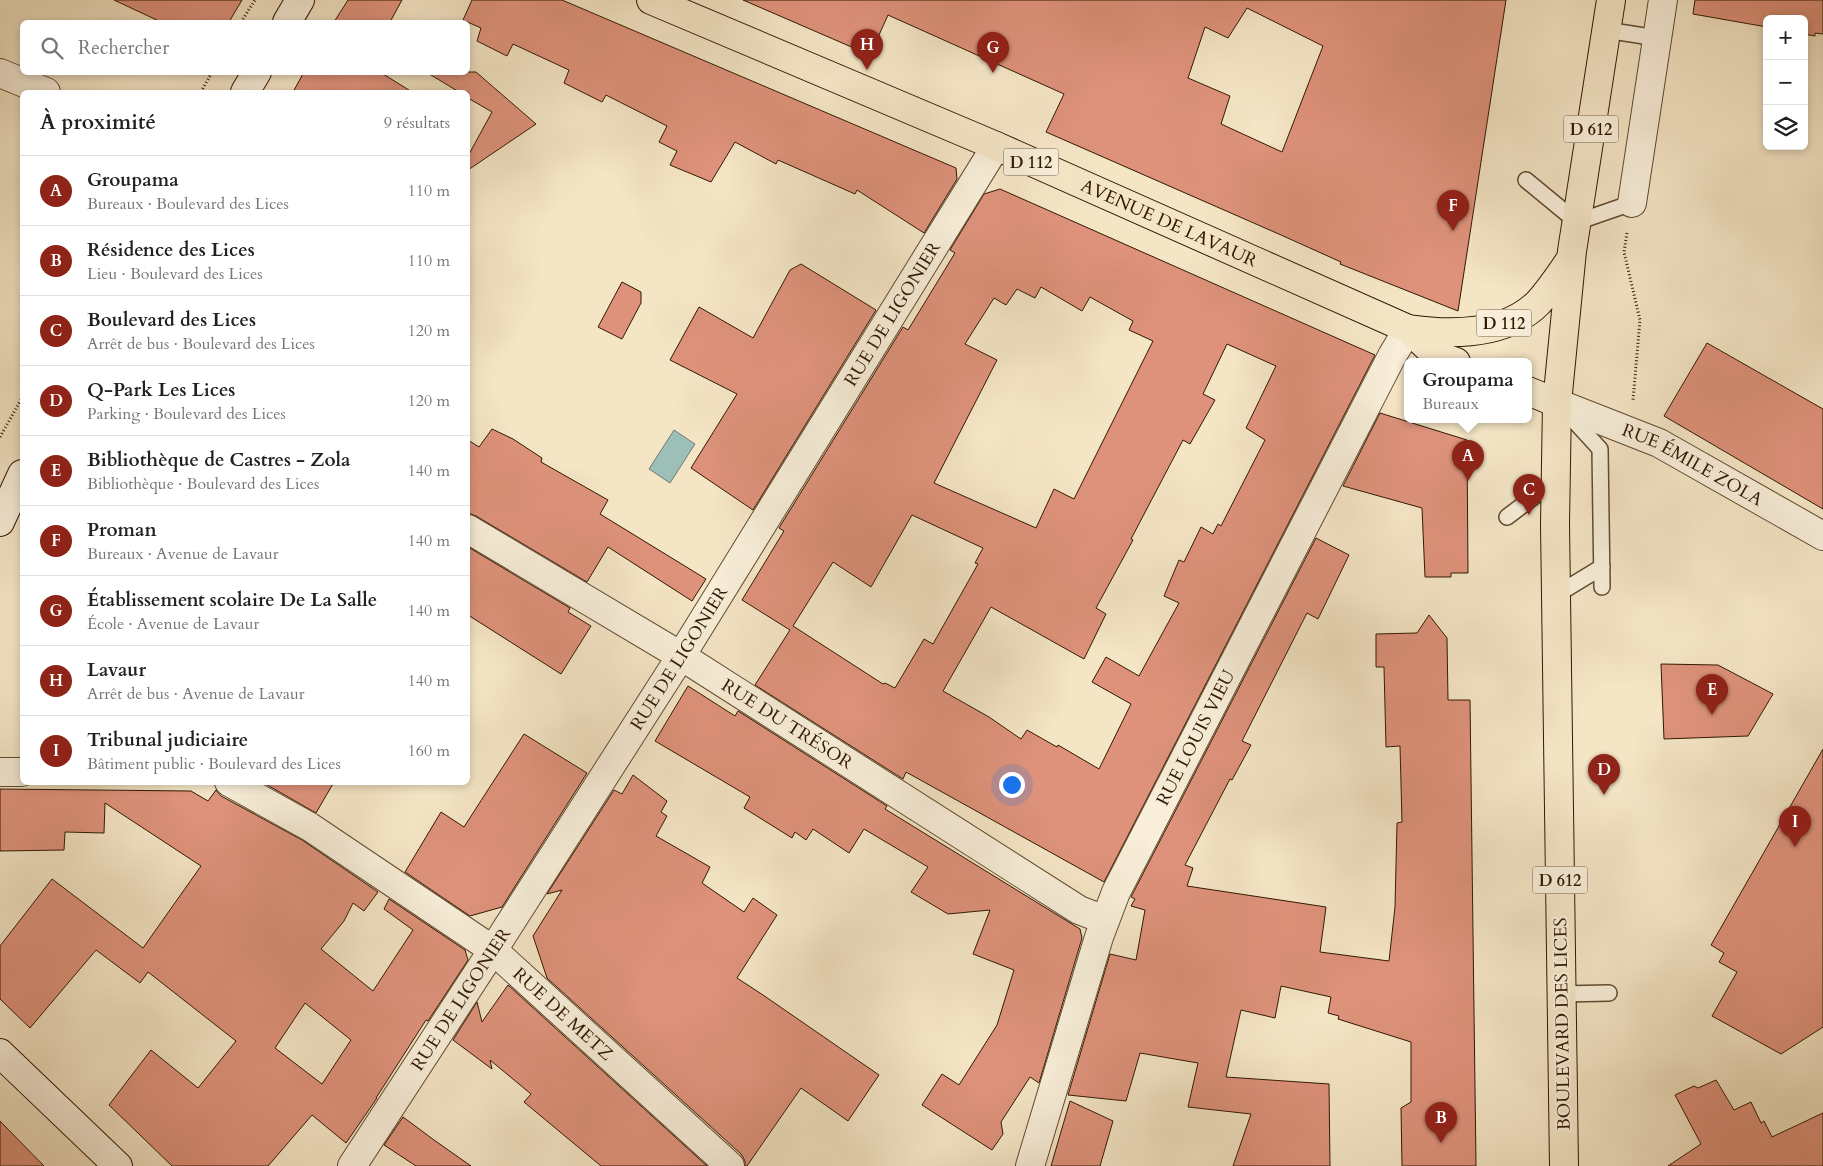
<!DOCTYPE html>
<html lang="fr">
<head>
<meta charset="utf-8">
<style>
	:root { --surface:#fff; --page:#f6f6f6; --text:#202124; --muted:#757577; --line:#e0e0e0; --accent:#8f2418 }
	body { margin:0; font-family:Cardo,serif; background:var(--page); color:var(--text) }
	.controls { position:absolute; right:15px; top:15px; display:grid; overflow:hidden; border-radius:8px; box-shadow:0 2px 8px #0003 }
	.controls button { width:45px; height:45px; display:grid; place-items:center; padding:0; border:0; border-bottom:1px solid var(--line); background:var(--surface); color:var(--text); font:25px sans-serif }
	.you { position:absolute; left:1011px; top:784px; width:18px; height:18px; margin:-12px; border:4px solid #fff; border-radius:50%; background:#1a73e8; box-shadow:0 0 0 8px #1a73e833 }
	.badge { display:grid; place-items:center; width:32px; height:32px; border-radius:50%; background:var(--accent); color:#fff; font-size:16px; font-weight:700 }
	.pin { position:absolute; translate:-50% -41px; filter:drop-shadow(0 1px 2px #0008) }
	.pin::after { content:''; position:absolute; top:26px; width:18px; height:15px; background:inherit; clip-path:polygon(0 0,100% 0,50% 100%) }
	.popup { position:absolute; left:1404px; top:358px; width:128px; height:65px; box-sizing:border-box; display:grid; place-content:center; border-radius:8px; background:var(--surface); filter:drop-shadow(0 1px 4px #0005); font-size:16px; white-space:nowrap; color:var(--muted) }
	.popup b { font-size:19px; color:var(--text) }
	.popup::after { content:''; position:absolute; left:50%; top:100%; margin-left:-10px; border:10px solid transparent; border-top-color:var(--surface) }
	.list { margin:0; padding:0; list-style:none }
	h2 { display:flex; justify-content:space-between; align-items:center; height:65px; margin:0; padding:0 20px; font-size:21px }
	h2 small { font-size:16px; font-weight:400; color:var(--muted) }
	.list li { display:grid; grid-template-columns:32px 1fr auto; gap:15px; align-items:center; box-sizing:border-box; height:70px; padding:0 20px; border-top:1px solid var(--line) }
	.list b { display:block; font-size:19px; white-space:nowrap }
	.list p { margin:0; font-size:16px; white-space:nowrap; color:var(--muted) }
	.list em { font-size:16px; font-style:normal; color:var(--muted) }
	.icon { flex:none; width:28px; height:28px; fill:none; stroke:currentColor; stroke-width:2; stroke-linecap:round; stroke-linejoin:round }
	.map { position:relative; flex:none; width:1823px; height:1166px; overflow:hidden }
	.search { position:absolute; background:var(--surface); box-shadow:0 2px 8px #0003; left:20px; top:20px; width:450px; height:55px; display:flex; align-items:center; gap:12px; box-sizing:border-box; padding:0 18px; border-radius:8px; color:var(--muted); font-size:19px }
	.panel { position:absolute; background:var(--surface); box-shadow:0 2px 8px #0003; left:20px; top:90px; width:450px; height:695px; border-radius:8px }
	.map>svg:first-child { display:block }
	.water { fill:#9cbfb7; stroke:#717c6e }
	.building { fill:#de927b; stroke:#311800; fill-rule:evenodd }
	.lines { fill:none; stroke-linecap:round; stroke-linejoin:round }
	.lane-casing { stroke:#624b31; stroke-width:18 }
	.street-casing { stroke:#624b31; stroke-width:30 }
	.secondary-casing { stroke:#311800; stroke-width:30 }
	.primary-casing { stroke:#311800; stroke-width:30 }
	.path { stroke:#311800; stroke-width:3; stroke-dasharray:1 2.5; stroke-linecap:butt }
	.lane { stroke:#f8eed9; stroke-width:15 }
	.street { stroke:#f8eed9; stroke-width:28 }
	.secondary { stroke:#f8eed9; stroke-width:28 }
	.primary { stroke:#f4e5c5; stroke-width:28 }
	.labels { text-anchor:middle; stroke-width:4.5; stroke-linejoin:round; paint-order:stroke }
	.shield { fill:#f8eed9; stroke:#6d5841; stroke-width:1 }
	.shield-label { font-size:16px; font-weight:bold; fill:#311800 }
	.street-label { font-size:18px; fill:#311800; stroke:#f8eed9 }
</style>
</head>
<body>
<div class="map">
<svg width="1823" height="1166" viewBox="0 0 1823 1166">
	<rect width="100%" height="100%" fill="#f4e5c5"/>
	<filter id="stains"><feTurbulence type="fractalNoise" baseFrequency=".004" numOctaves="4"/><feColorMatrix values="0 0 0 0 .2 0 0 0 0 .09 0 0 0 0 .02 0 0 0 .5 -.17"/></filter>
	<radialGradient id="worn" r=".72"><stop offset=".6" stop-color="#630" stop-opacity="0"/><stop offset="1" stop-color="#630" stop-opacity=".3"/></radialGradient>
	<path class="water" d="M674 430 695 444 670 483 649 469Z"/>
	<g class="building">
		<path d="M114 0H242L229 22H161Z"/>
		<path d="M348 0H402L390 22H334Z"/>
		<path d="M472 0H562L956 168 957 179 924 233 857 190 855 194 778 160 776 164 735 142 711 182 670 165 677 151 659 142 667 126 606 95 602 102 564 83 569 70 513 44 507 56 477 41 481 28 463 20Z"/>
		<path d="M743 0H1506L1458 311 1340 264 1341 262 1281 235 1046 132 1064 94 888 15 870 55ZM1247 8 1323 46 1282 152 1221 124 1230 96 1188 78 1205 27 1228 38Z"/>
		<path d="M1695 0H1823V34L1815 33V36L1804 34V19H1767V27L1693 14Z"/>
		<path d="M304 72H380L412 92H293Z"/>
		<path d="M426 72H476L536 124 468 170V156L492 112 468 98V92H459Z"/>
		<path d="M1000 189 1375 355 1104 882 906 772 903 779 755 685 790 630 742 600 784 531 779 528 903 327 908 330 955 253 950 250 984 194ZM1041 287 1082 311 1090 297 1133 321 1129 330 1153 341 1074 499 1054 489 1036 528 934 483 997 360 965 344 994 298 1006 305 1017 289 1035 298ZM1227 344 1276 366 1246 428 1265 440 1221 526 1218 524 1213 534 1201 527 1184 562 1179 560 1164 596 1179 603 1139 676 1106 657 1092 682 1131 704 1099 769 1058 745 1057 747 1027 730 1021 739 989 717 943 691 991 607 1084 659 1106 614 1096 608 1133 540 1131 539 1183 440 1190 444 1215 400 1203 394ZM912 515 983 548 975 563 978 564 933 644 924 639 895 688 885 683 883 684 793 626 833 562 871 587Z"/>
		<path d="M801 264 876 310 753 510 691 468 737 394 670 360 699 307 753 338 790 270Z"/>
		<path d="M622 282 641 292V303L622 339 598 327Z"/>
		<path d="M1707 343 1823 409V509L1664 416Z"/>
		<path d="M1380 413 1467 440 1468 573H1451V577H1425L1422 508 1343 486Z"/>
		<path d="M492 429 513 439 542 458 541 462 608 500 600 514 706 579 692 601 608 547 587 582 476 516 468 513V440L479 447Z"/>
		<path d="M1316 538 1349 555 1318 619 1307 613 1242 741 1251 745 1232 780 1230 779 1185 865 1193 868 1187 886 1326 907 1320 952 1389 961 1395 907 1397 823 1402 822 1400 746 1386 747 1384 667H1376V634L1417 633 1429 615 1447 638 1448 700H1470L1476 1166H1402L1401 1108 1411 1102V1042L1338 1019 1339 1016 1328 1013 1331 997 1281 986 1275 1018 1241 1010 1226 1077 1329 1084 1330 1166H1233L1251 1114 1188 1107 1198 1063 1140 1053 1126 1101 1068 1095 1110 954 1136 960 1145 910 1131 906 1135 899 1131 897Z"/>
		<path d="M468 547 570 608 568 612 591 626 561 674 468 615Z"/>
		<path d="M1661 664 1718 665 1773 694 1748 736 1664 739Z"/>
		<path d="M688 686 735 716 738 711 887 806 885 809 1080 929 1082 938 1039 1083 1030 1077 1001 1122 1003 1134 992 1150 922 1105 942 1074 959 1085 997 1025 1014 970 973 954 990 910 948 914 911 892 928 867 864 829 849 853 813 829 806 840 795 832 792 838 744 808 750 797 655 741Z"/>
		<path d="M524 734 587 773 502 907 470 916 405 872 441 812 464 827Z"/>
		<path d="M1823 749V1027L1781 1054 1712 1016 1737 972 1719 962 1724 953 1711 945Z"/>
		<path d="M633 775 667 801 661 812 667 816 656 836 710 867 702 883 744 912 753 898 777 915 737 978 763 995 879 1075 848 1121 801 1088 747 1166H745V1161L741 1154 547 978 533 936 562 890 547 894 614 790 622 794Z"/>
		<path d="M262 782H334L316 813Z"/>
		<path d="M0 789 191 791 208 801 216 790 221 796 302 840 378 892 364 911 353 903 344 921 321 949 373 991 413 930 384 909 389 899 465 950 468 960 428 1021 426 1020 376 1098H377L346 1143 312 1115 268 1166H172L109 1105 151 1050 198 1088 236 1041 148 972 140 983 96 950 30 1028 0 999V946L52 879 143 948 201 866 105 803 104 833 65 832 64 850 0 851ZM305 1003 351 1040 322 1084 275 1048Z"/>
		<path d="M508 985 707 1166H601L524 1102 531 1094 490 1060 492 1069 453 1040 477 1002 482 1022Z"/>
		<path d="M1716 1080 1734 1110 1751 1102 1761 1123 1764 1121 1772 1137 1823 1113V1166H1668L1701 1144 1675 1095 1694 1086 1698 1088Z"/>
		<path d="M1070 1101 1113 1121 1100 1166H1051Z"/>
		<path d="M403 1117 434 1140 471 1166H416L384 1145Z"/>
		<path d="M0 1121 44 1166H0Z"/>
	</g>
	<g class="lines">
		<g class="lane-casing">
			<g id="lane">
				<path d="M1606 30 1657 38"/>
				<path d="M1526 180 1577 222 1632 203"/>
				<path d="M1566 412 1600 449 1602 587"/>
				<path d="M1507 517 1556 480"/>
				<path d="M1556 595 1602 567"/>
				<path d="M1561 994 1609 993"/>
			</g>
		</g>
		<g class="street-casing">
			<g id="street">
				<path d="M0 73 46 92"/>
				<path d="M1632 203 1663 0"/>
				<path id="s1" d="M1557 403 1659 443 1823 536"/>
				<path id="s2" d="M468 529 681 656 1079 910 1105 920"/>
				<path d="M0 772H22"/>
				<path id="s3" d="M229 782 310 827 493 950 730 1166"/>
				<path id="s4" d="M352 1166 500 939 681 656 996 146"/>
				<path id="s5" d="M1030 1166 1099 937 1116 892 1392 356 1408 329"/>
			</g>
		</g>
		<g class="secondary-casing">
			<g id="secondary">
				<path d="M287 22 300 0"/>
				<path d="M245 92 257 72"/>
				<path d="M0 522 22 474"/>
				<path d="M0 1053 118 1166"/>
			</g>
		</g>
		<g class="primary-casing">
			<g id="primary">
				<path id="s6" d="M651 0 996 146 1408 329C1450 335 1505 336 1538 303 1550 290 1560 275 1570 260"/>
				<path d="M1408 329 1436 355 1456 362"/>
				<path d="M1528 391 1557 403"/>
				<path d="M1564 1166 1555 524 1557 403 1572 251 1611 0"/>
			</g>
		</g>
		<g class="path">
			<path d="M241 22 255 0"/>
			<path d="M201 92 212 72"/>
			<path d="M1627 233 1624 252 1640 320 1633 400"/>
			<path d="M0 437 22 398"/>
		</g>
		<use href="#lane" class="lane"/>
		<use href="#street" class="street"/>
		<use href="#secondary" class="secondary"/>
		<use href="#primary" class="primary"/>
	</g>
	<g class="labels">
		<g class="shield">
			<rect x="1563.5" y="115.5" width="55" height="27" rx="4"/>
			<rect x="1003.5" y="148.5" width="55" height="27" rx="4"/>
			<rect x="1476.5" y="309.5" width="55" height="27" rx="4"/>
			<rect x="1532.5" y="866.5" width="55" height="27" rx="4"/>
		</g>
		<g class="shield-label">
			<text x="1591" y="135">D 612</text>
			<text x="1031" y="168">D 112</text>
			<text x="1504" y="329">D 112</text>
			<text x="1560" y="886">D 612</text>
		</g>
		<g class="street-label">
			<text dy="6" stroke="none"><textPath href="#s6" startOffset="564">AVENUE DE LAVAUR</textPath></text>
			<text dy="6" stroke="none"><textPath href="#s4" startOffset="1009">RUE DE LIGONIER</textPath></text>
			<text dy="6" stroke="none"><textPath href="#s1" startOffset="149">RUE ÉMILE ZOLA</textPath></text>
			<text dy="6" stroke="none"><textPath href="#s4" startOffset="604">RUE DE LIGONIER</textPath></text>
			<text dy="6" stroke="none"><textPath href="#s2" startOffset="374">RUE DU TRÉSOR</textPath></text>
			<text dy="6" stroke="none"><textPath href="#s5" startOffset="461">RUE LOUIS VIEU</textPath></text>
			<text dy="6" stroke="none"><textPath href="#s4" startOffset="199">RUE DE LIGONIER</textPath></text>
			<text dy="6" stroke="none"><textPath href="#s3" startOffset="408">RUE DE METZ</textPath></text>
			<text transform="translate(1562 1024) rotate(-91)" y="6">BOULEVARD DES LICES</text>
		</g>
	</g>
	<rect width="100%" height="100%" filter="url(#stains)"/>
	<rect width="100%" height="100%" fill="url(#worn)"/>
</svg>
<div class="controls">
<button>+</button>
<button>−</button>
<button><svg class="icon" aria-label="layers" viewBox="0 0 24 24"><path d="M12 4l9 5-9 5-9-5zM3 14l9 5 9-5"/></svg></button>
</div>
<div class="you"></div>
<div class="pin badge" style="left:1468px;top:481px">A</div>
<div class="popup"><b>Groupama</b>Bureaux</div>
<div class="pin badge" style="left:1441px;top:1143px">B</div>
<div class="pin badge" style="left:1529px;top:515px">C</div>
<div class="pin badge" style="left:1604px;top:795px">D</div>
<div class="pin badge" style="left:1712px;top:715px">E</div>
<div class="pin badge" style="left:1453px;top:231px">F</div>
<div class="pin badge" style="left:993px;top:73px">G</div>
<div class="pin badge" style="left:867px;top:70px">H</div>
<div class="pin badge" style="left:1795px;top:847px">I</div>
<div class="search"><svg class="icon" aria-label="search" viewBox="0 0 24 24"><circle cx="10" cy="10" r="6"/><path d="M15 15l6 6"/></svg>Rechercher</div>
<section class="panel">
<h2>À proximité<small>9 résultats</small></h2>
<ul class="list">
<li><span class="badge">A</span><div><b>Groupama</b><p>Bureaux · Boulevard des Lices</p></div><em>110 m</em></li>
<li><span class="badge">B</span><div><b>Résidence des Lices</b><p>Lieu · Boulevard des Lices</p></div><em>110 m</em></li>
<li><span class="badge">C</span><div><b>Boulevard des Lices</b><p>Arrêt de bus · Boulevard des Lices</p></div><em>120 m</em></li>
<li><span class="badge">D</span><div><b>Q-Park Les Lices</b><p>Parking · Boulevard des Lices</p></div><em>120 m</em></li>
<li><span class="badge">E</span><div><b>Bibliothèque de Castres - Zola</b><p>Bibliothèque · Boulevard des Lices</p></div><em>140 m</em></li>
<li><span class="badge">F</span><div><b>Proman</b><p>Bureaux · Avenue de Lavaur</p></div><em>140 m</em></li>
<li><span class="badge">G</span><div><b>Établissement scolaire De La Salle</b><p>École · Avenue de Lavaur</p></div><em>140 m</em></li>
<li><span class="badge">H</span><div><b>Lavaur</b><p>Arrêt de bus · Avenue de Lavaur</p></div><em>140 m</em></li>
<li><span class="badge">I</span><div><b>Tribunal judiciaire</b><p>Bâtiment public · Boulevard des Lices</p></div><em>160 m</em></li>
</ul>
</section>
</div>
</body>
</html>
